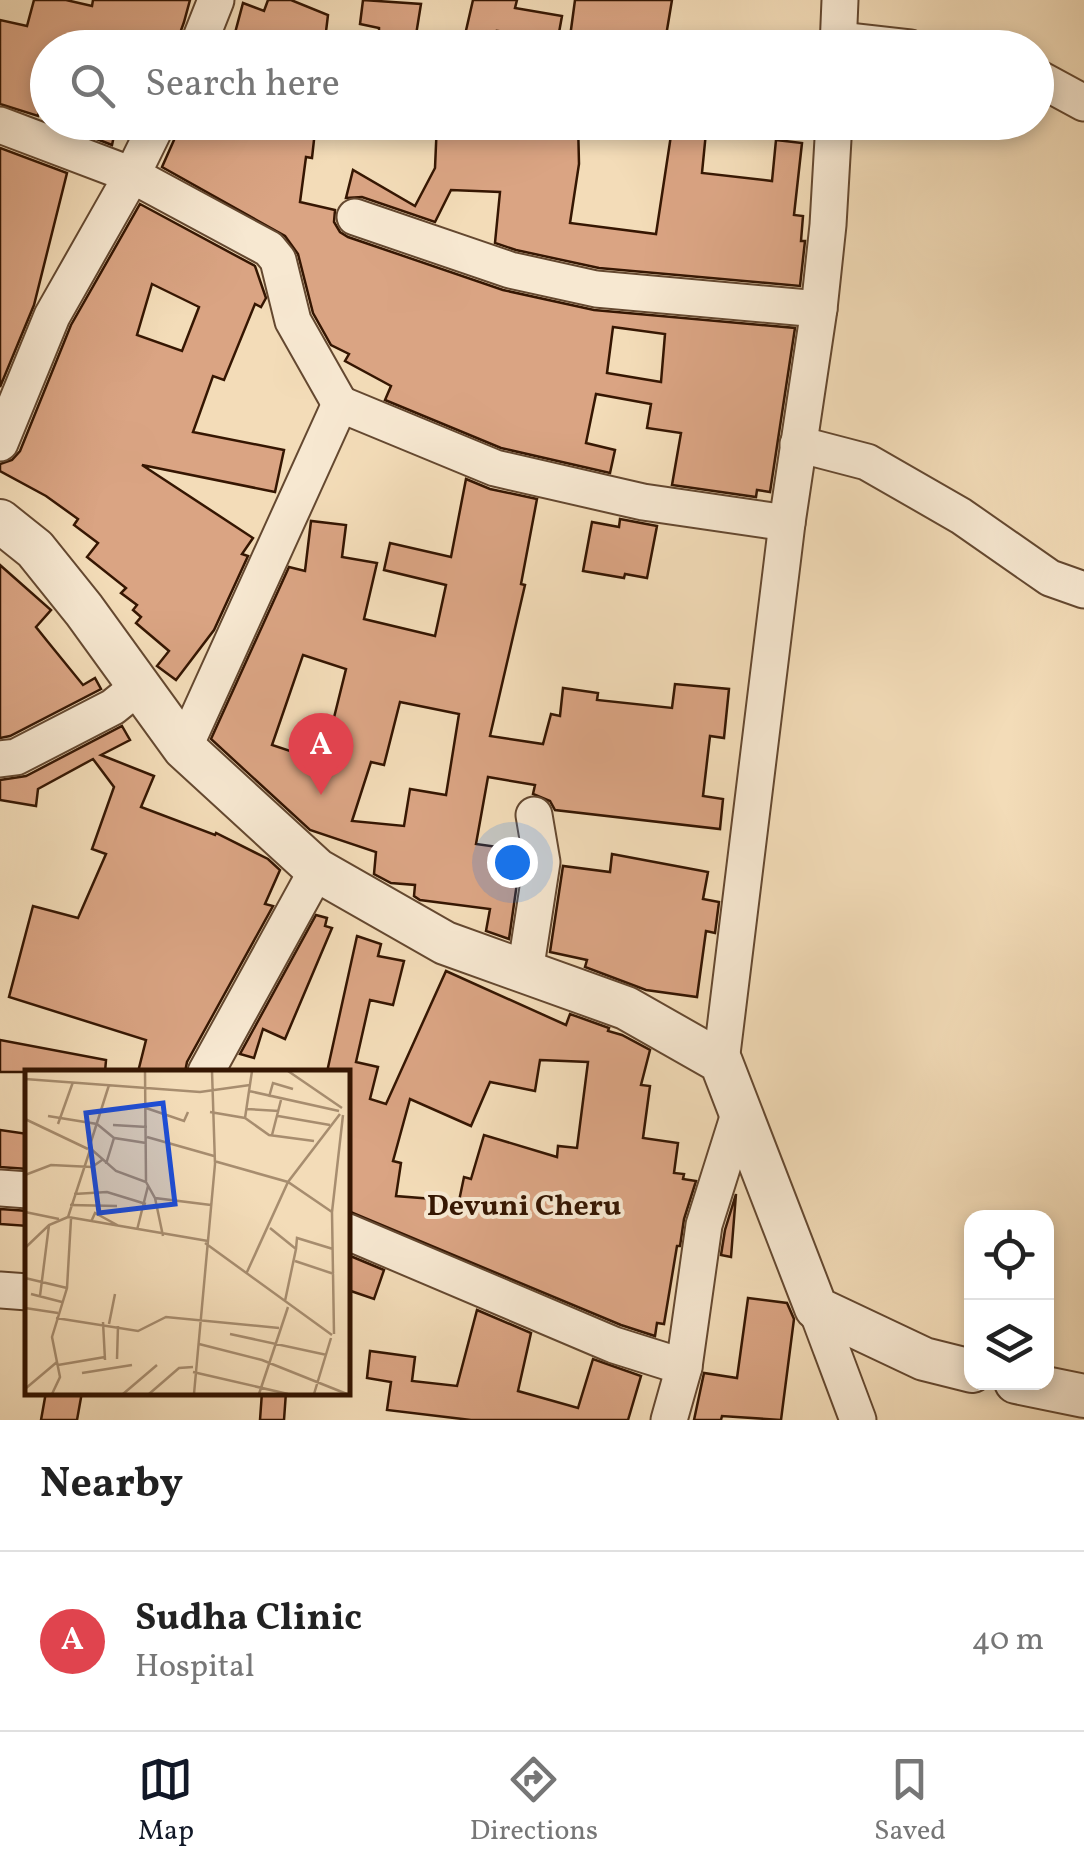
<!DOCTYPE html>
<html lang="en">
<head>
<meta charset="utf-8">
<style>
	:root { --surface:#fff; --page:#f2f2f2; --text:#222; --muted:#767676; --line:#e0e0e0; --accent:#111827 }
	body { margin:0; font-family:Vollkorn,serif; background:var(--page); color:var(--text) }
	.controls { position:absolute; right:30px; bottom:30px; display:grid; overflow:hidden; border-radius:20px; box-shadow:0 5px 15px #0003 }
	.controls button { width:90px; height:90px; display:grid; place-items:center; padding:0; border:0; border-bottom:2px solid var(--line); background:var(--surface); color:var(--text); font:50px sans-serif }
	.you { position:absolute; left:512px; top:862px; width:35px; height:35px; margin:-25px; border:8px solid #fff; border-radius:50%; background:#1a73e8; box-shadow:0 0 0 15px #1a73e833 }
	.badge { display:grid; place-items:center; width:65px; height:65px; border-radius:50%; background:var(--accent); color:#fff; font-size:32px; font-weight:700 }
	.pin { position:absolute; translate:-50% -82px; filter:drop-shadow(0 2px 5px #0008) }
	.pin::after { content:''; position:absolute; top:52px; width:35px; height:30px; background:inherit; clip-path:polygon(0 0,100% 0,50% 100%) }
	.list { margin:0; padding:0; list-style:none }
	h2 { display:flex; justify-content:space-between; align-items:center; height:130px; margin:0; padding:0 40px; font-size:42px }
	h2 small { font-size:32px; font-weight:400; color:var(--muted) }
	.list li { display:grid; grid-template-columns:65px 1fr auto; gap:30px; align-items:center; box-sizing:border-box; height:180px; padding:0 40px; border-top:2px solid var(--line) }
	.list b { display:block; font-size:38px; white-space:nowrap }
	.list p { margin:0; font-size:32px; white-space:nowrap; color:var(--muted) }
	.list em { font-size:32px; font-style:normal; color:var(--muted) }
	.icon { flex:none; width:55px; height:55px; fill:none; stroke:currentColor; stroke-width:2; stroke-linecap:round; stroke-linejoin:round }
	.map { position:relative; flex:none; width:1084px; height:1420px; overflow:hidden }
	.search { position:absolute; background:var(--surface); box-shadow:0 5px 15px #0003; left:30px; right:30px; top:30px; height:110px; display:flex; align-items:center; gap:25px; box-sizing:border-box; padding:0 35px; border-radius:55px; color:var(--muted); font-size:38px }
	.sheet { height:310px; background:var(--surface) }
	nav { display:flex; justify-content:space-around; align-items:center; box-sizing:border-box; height:140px; border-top:2px solid var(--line); background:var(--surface); font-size:28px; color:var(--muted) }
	nav a { display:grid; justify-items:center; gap:5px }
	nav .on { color:var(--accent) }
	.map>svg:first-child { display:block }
	.building { fill:#daa483; stroke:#351602; stroke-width:2.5; fill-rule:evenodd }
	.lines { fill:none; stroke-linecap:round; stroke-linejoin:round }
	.minor-casing { stroke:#644830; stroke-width:39 }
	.tertiary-casing { stroke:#644830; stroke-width:46 }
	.minor { stroke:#f7e8d1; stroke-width:35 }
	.tertiary { stroke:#f7e8d1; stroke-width:42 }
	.labels { text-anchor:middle; stroke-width:8; stroke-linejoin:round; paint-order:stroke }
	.neighbourhood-label { font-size:30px; font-weight:bold; fill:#351602; stroke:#f7e8d1 }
	.inset-road { fill:none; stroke:#a78d6f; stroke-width:2.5 }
	.view { fill:#1d4ed8; fill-opacity:0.15; stroke:#1d4ed8; stroke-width:5 }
	.inset-edge { fill:none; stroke:#351602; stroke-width:5 }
</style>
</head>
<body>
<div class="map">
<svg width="1084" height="1420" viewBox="0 0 1084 1420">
	<rect width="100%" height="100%" fill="#f3dcb8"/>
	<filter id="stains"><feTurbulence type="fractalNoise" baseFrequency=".002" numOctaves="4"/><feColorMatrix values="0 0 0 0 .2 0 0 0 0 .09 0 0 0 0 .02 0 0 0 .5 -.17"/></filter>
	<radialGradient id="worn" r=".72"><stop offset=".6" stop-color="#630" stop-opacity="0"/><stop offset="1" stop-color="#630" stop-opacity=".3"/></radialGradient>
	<g class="building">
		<path d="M34 0H66L92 6 93 0H190L184 22 179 36 175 35 172 48H48V76L38 116 0 104V20L27 26Z"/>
		<path d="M268 0H291L328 15 324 48H231L243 3 264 11Z"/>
		<path d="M363 0 421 4 416 35 379 31V28L360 24Z"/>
		<path d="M473 0H517L515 8 562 16 558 38 497 31 496 48H462Z"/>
		<path d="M575 0H672L664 48H612V43L570 37Z"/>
		<path d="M53 122H117L112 145Z"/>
		<path d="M182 122H316L312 158 306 157 300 202 335 210 334 222 340 232 348 237 503 290 594 310 795 328 770 492 757 490 756 497 672 485 681 433 647 428 651 404 596 394 586 443 615 450 610 473 501 448 385 400 391 386 345 361 349 354 331 345 313 313 298 254 285 236 162 167ZM613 327 665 334 661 382 607 373Z"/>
		<path d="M437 122H578L579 164 570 223 656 234 673 122H707L702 173 772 181 776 140 802 143 794 215 803 216 801 241H805L800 286 599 268 516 250 495 243 500 192 451 190 435 222 362 197 346 198 353 170 415 206 435 168Z"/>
		<path d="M0 148 67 173 34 305 0 387Z"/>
		<path d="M140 204 255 266 266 298 261 307 255 304 224 380 213 376 193 432 284 450 275 492 142 465 253 538 242 554 248 556 214 630 176 680 157 666 169 651 136 623 141 617 133 610 137 605 121 593 126 588 87 557 98 543 74 525 78 519 46 496 0 471V464L12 460 20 451 71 325ZM152 284 199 307 182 351 137 335Z"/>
		<path d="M466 479 490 489 537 499 521 584 525 585 490 736 543 744 551 714 560 716 563 688 598 693 597 700 672 708 675 684 729 689 724 738 710 736 703 796 723 799 720 829 555 810 550 801 533 794 535 785 488 777 476 844 518 850 520 862 509 939 486 931 490 909 420 900 414 896 415 885 391 883 374 874 376 852 310 830 211 739 289 567 305 571 311 521 346 525 342 557 377 563 364 619 435 636 446 585 384 570 390 543 451 557ZM303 655 346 669 323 762 272 745ZM400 702 459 714 446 795 410 789 404 826 352 821 371 762 384 765Z"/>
		<path d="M620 519 657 526 647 578 625 574 624 578 583 571 592 522 619 527Z"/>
		<path d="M0 565 51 610 36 627 48 642 83 685 95 678 101 689 10 736 0 738Z"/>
		<path d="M122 726 130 740 101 755 154 776 141 807 215 835 216 833 268 859 280 870 265 904 273 906 187 1062 185 1072H138L146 1040 9 997 33 906 78 918 106 854 92 849 114 787 93 759 38 789 36 806 0 800V780L26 776Z"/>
		<path d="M612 854 708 872 703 899 719 902 715 933 706 931 697 997 646 990 585 967 587 960 550 952 563 866 610 872Z"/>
		<path d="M316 915 327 918 325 926 332 928 285 1039 263 1029 254 1058 240 1054Z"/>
		<path d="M357 936 381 944 378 956 404 961 393 1005 370 1000 356 1062 378 1067 370 1099 386 1104 446 971 566 1025 570 1014 609 1028 608 1031 622 1035 650 1050 641 1085 650 1086 643 1138 678 1143 674 1173 684 1174 683 1179 696 1181 684 1219 680 1246H677L664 1324 657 1323 655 1336 621 1325 348 1211V1072H327ZM540 1060 588 1062 577 1148 558 1146 557 1157 484 1135 471 1179 464 1177 459 1201 396 1196 401 1163 393 1161 410 1099 471 1126 490 1082 535 1091Z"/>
		<path d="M0 1040 106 1060 105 1072H0Z"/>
		<path d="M0 1130 28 1134V1169L0 1167Z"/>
		<path d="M736 1194 731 1257 721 1255 725 1230Z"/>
		<path d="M0 1209 28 1211V1226L0 1224Z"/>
		<path d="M348 1255 384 1270 374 1299 348 1290Z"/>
		<path d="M748 1298 787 1303 794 1319 781 1420 722 1416 721 1420H694L704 1373 737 1378Z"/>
		<path d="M477 1310 531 1333 518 1391 578 1408 593 1359 641 1376 628 1420H471L387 1410 391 1382 367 1378 370 1351 415 1357 412 1381 457 1386Z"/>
		<path d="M46 1392H82L77 1420H41Z"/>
		<path d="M262 1392H286L284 1420H260Z"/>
	</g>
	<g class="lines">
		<g class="minor-casing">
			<g id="minor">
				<path d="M839 40 910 48"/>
				<path d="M197 48 216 0"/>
				<path d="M838 48 840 0"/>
				<path d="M1036 77 1084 103"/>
				<path d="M0 125 132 175 269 249 278 260 293 321 340 404"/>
				<path d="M355 217 510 270 596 289 819 309"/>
				<path d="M0 443 52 316 132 175 158 122"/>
				<path d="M798 444 867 462 961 516 1050 578 1084 590"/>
				<path d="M184 748 340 404 495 468 643 502 787 523"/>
				<path d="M0 759 16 757 113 707 139 686"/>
				<path d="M525 972 542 862 534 815"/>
				<path d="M721 1062 787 523 819 309 828 225 834 122"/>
				<path d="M206 1072 317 870"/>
				<path d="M0 1188 28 1190"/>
				<path d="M348 1232 614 1345 684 1367"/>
				<path d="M0 1290 28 1292"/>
				<path d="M816 1308 858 1420"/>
				<path d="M669 1420 684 1367 704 1225 739 1114"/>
			</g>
		</g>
		<g class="tertiary-casing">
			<g id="tertiary">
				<path d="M0 521 35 549 84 610 184 748 317 870 445 943 626 1008 721 1062 816 1308 924 1359 972 1371"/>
				<path d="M1016 1382 1084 1396"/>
			</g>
		</g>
		<use href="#minor" class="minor"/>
		<use href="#tertiary" class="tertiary"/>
	</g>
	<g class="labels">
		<g class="neighbourhood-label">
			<text x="524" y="1215">Devuni Cheru</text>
		</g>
	</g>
	<g transform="translate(25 1070)">
		<rect width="325" height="325" fill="#f3dcb8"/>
		<path class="inset-road" d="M120 1 121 111M263 1 317 38M0 9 175 22 225 15M224 21 314 41M244 27 248 13 268 19M121 38 159 51 163 42M221 39 254 41M185 42 220 48 244 65 289 71M23 46 72 54 89 68M253 46 305 55M220 48 227 1M0 49 63 79M33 54 48 12M88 55 122 57M247 65 256 30M122 67 189 86M64 78 84 15M66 79 91 101 121 112 130 128 186 135M65 80 43 147 183 171M189 91 263 112 307 142M81 94 89 68 121 73M0 105 26 95 67 97 77 90M49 124 82 122 121 134M130 128 138 166M45 135 92 136M0 142 34 149M66 152 70 143 94 156M245 158 271 179 260 231M112 160 123 116M180 173 307 265M0 178 24 155 43 147M271 179 272 168 308 179M270 191 309 204M222 202 263 112 315 44M0 208 42 218M6 224 37 232M15 226 24 155M0 238 33 243M31 248 113 261 141 247 254 258M78 252 80 290M84 254 90 224M205 264 302 285M309 264 307 142 318 45M174 274 237 290 322 324M92 289 93 256M33 295 80 287M168 302 263 324M57 303 107 295M0 319 32 292M27 324 35 307 27 267 42 218 46 149M98 324 132 295M124 324 154 298 168 297M169 324 190 94 187 1M234 324 263 237M289 324 306 268"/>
		<path class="view" d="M138 33 150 134 74 143 61 43Z"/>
		<rect width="325" height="325" class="inset-edge"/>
	</g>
	<rect width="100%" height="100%" filter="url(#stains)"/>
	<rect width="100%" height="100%" fill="url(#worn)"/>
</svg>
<div class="controls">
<button><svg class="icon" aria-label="locate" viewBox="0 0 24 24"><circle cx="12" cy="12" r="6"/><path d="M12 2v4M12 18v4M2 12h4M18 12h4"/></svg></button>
<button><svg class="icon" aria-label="layers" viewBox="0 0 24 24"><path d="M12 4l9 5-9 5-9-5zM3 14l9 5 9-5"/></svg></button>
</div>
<div class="you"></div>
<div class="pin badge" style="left:321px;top:795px;background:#e0444e">A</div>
<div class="search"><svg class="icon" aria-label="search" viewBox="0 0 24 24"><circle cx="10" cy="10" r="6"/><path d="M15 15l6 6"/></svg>Search here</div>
</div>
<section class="sheet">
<h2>Nearby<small></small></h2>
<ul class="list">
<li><span class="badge" style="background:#e0444e">A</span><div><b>Sudha Clinic</b><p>Hospital</p></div><em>40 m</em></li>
</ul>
</section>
<nav>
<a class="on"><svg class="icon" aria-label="map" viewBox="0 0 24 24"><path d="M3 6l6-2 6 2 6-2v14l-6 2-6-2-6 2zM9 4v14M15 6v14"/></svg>Map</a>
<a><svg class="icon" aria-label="directions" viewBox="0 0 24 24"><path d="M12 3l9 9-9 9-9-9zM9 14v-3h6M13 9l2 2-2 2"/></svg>Directions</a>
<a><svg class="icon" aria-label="saved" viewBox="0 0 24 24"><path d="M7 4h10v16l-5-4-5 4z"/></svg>Saved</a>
</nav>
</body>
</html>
